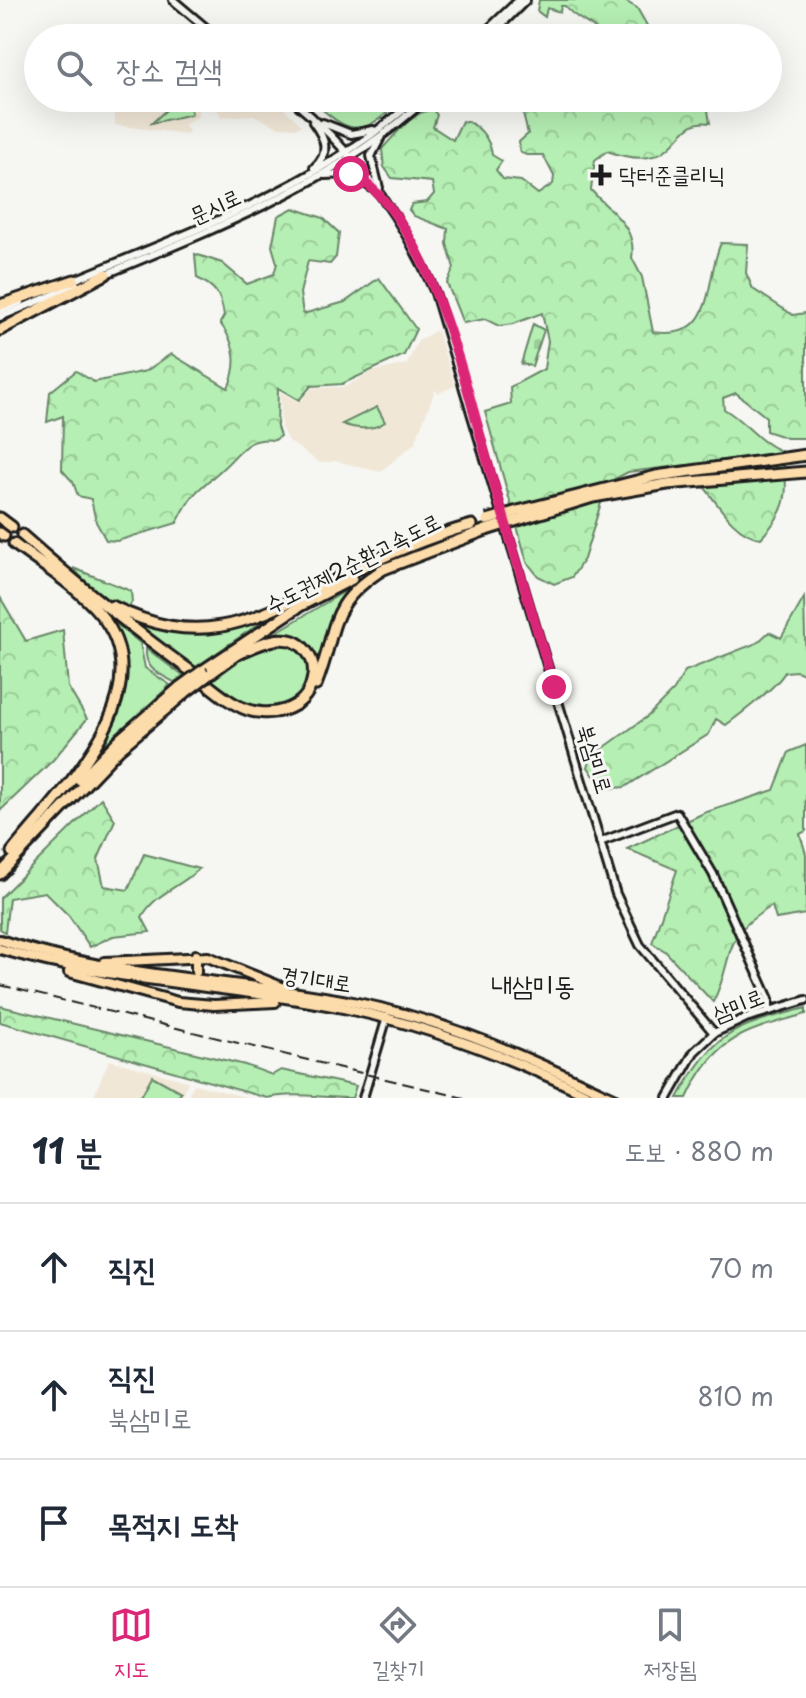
<!DOCTYPE html>
<html lang="ko">
<head>
<meta charset="utf-8">
<style>
	:root { --surface:#fff; --page:#f6f6f7; --text:#1f2937; --muted:#747a83; --line:#e0e1e3; --accent:#db2777 }
	body { margin:0; font-family:"Playpen Sans","Poor Story",sans-serif; background:var(--page); color:var(--text) }
	.stop { position:absolute; width:24px; height:24px; margin:-18px; border:6px solid #db2777; border-radius:50%; background:#fff }
	.stop.end { background:#db2777; border-color:#fff; box-shadow:0 2px 8px #0008 }
	.list { margin:0; padding:0; list-style:none }
	h2 { display:flex; justify-content:space-between; align-items:center; height:104px; margin:0; padding:0 32px; font-size:34px }
	h2 small { font-size:26px; font-weight:400; color:var(--muted) }
	.list li { display:grid; grid-template-columns:52px 1fr auto; gap:24px; align-items:center; box-sizing:border-box; height:128px; padding:0 32px; border-top:2px solid var(--line) }
	.list b { display:block; font-size:30px; white-space:nowrap }
	.list p { margin:0; font-size:26px; white-space:nowrap; color:var(--muted) }
	.list em { font-size:26px; font-style:normal; color:var(--muted) }
	.icon { flex:none; width:44px; height:44px; fill:none; stroke:currentColor; stroke-width:2; stroke-linecap:round; stroke-linejoin:round }
	.map { position:relative; flex:none; width:806px; height:1098px; overflow:hidden }
	.search { position:absolute; background:var(--surface); box-shadow:0 8px 32px #0002; left:24px; right:24px; top:24px; height:88px; display:flex; align-items:center; gap:20px; box-sizing:border-box; padding:0 28px; border-radius:44px; color:var(--muted); font-size:30px }
	.sheet { height:488px; background:var(--surface) }
	nav { display:flex; justify-content:space-around; align-items:center; box-sizing:border-box; height:112px; border-top:2px solid var(--line); background:var(--surface); font-size:22px; color:var(--muted) }
	nav a { display:grid; justify-items:center; gap:4px }
	nav .on { color:var(--accent) }
	.map>svg:first-child { display:block }
	.built { fill:#f1e7d7 }
	.green { fill:#b5efb3; stroke:#688668; stroke-width:2 }
	.forest { fill:url(#forest-crowns); stroke:#688668; stroke-width:2 }
	.cemetery { fill:url(#cemetery-stones); stroke:#688668; stroke-width:2 }
	.lines { fill:none; stroke-linecap:round; stroke-linejoin:round }
	.tertiary-casing { stroke:#1c1c1c; stroke-width:12 }
	.secondary-casing { stroke:#1c1c1c; stroke-width:12 }
	.primary-casing { stroke:#1c1c1c; stroke-width:14 }
	.motorway-casing { stroke:#1c1c1c; stroke-width:15 }
	.tertiary { stroke:#f6f6f2; stroke-width:6 }
	.secondary { stroke:#f6f6f2; stroke-width:6 }
	.primary { stroke:#fddcac; stroke-width:8 }
	.motorway { stroke:#fddcac; stroke-width:9 }
	.rail { stroke:#1c1c1c; stroke-width:2; stroke-dasharray:12 6; stroke-linecap:butt }
	.motorway-bridge-casing { stroke:#1c1c1c; stroke-width:15; stroke-linecap:butt }
	.motorway-bridge { stroke:#fddcac; stroke-width:9 }
	.route { stroke:#db2777; stroke-width:10 }
	.poi-dot { fill:#1c1c1c; stroke:#f6f6f2; stroke-width:3 }
	.labels { text-anchor:middle; stroke-width:6; stroke-linejoin:round; paint-order:stroke }
	.poi-label { font-size:22px; fill:#1c1c1c; stroke:#f6f6f2; text-anchor:start }
	.street-label { font-size:22px; fill:#1c1c1c; stroke:#f6f6f2 }
	.quarter-label { font-size:26px; fill:#1c1c1c; stroke:#f6f6f2 }
</style>
</head>
<body>
<div class="map">
<svg width="806" height="1098" viewBox="0 0 806 1098">
	<defs>
		<pattern id="forest-crowns" width="20" height="18" patternUnits="userSpaceOnUse" patternTransform="scale(2)"><rect width="20" height="18" fill="#b5efb3"/><path d="M2 6a3 3 0 1 1 6 0M12 15a3 3 0 1 1 6 0" fill="none" stroke="#9bcc99"/></pattern>
		<pattern id="cemetery-stones" width="16" height="16" patternUnits="userSpaceOnUse" patternTransform="scale(2)"><rect width="16" height="16" fill="#b5efb3"/><path d="M2 7V4a2 2 0 0 1 4 0v3zM10 15v-3a2 2 0 0 1 4 0v3z" fill="#9bcc99"/></pattern>
	</defs>
	<rect width="100%" height="100%" fill="#f6f6f2"/>
	<filter id="ink" filterUnits="userSpaceOnUse"><feTurbulence type="fractalNoise" baseFrequency=".0125" numOctaves="2"/><feDisplacementMap in="SourceGraphic" scale="16" xChannelSelector="R" yChannelSelector="G"/><feConvolveMatrix kernelMatrix="1 2 1 2 8 2 1 2 1" color-interpolation-filters="sRGB"/></filter>
	<g filter="url(#ink)">
		<g class="built">
			<path d="M111 98H196L199 116 185 124 189 132 186 134 116 125Z"/>
			<path d="M212 98H273L301 125 298 128 278 127 254 115 221 117Z"/>
			<path d="M437 330 455 386 439 393 435 390 415 443 380 472 336 461 320 463 288 441 281 427 280 392 299 402 312 388 345 387 371 372 407 364 418 341Z"/>
			<path d="M109 1060 183 1080 188 1082 180 1098H93Z"/>
			<path d="M194 1084 249 1098H186Z"/>
		</g>
		<g class="green">
			<path d="M179 98H186L192 114 152 123Z"/>
			<path d="M335 98H405C365 132 356 141 315 103Z"/>
			<path d="M377 407 385 422C372 431 356 429 342 424Z"/>
			<path d="M73 568 131 591 132 602 127 609C103 600 89 586 73 568Z"/>
			<path d="M352 587 332 616 315 679 301 643 265 639Z"/>
			<path d="M121 614C179 633 214 639 272 615L193 669Z"/>
			<path d="M105 615 140 643 145 668 170 685 92 759 101 744 122 665Z"/>
			<path d="M271 643C278 643 289 642 296 646 334 666 295 720 250 706 234 702 222 690 209 680L245 655Z"/>
			<path d="M146 648 183 676 174 682C158 673 144 669 146 648Z"/>
			<path d="M806 1008V1014C746 1031 715 1036 687 1098H678C715 1030 734 1027 806 1008Z"/>
			<path d="M152 1076 181 1092 178 1098H140Z"/>
		</g>
		<g class="forest">
			<path d="M539 0H623L637 8 654 38H604C593 22 576 21 565 6H561L560 12 547 8 545 17 537 11Z"/>
			<path d="M519 98H652L675 104 689 98H706L710 123C670 116 683 178 607 151L595 160 591 190C610 212 637 226 632 258L642 277 653 332C718 342 704 279 721 243L748 244 746 273 753 289 793 315 806 313V438H787L766 431V417L736 393 723 398 724 409C746 422 757 441 781 451 789 490 790 508 761 538 729 535 709 486 686 465L628 472 607 483 584 559 572 577 554 584 538 576 527 562 485 412 511 404 510 387 544 369 548 341 542 313 513 324 499 326 485 319 463 323 447 283 454 268 447 244 448 229 414 216 409 210 412 204 427 202 434 194 432 182 392 178 384 167 382 149C394 136 415 109 433 110L437 115 433 127 453 140 462 121C478 122 490 139 492 155L502 161 496 170 503 179 521 181 538 194 553 184 554 176 543 155H526L520 151 519 142 528 134Z"/>
			<path d="M293 208 323 218 339 233 336 257 330 264 308 261 300 293 303 314 345 302 379 278 416 329 404 355 342 384 311 386 299 400 278 388 277 427 280 436 275 440C247 436 241 452 222 469 196 493 194 489 177 523L117 541 106 540 96 522 91 499 78 496 73 482 62 470 63 416 47 422 50 392 76 371 94 382 146 371 171 354 228 388C239 364 236 344 220 323L224 316C221 295 216 287 197 278L195 254 222 263 247 284 274 274 277 263 272 246 278 216Z"/>
			<path d="M0 597 26 641 63 630 68 687 87 719 53 760 0 811Z"/>
			<path d="M804 598 806 675 797 671 785 672C776 688 742 713 726 725L716 719 709 734 625 787 603 789 588 767 591 757 648 716 674 690 685 671 757 643 769 632 781 638Z"/>
			<path d="M806 745V831L800 834 806 854V914L776 919 772 906C718 937 736 957 713 1002L665 951 652 943 677 870 627 849 704 813 774 790 789 752Z"/>
			<path d="M101 798 115 820 98 859 104 886 128 890 144 854 199 869C180 887 154 894 142 917L150 932 113 936 90 947 69 916 45 892 9 898 5 932 0 929V898Z"/>
			<path d="M0 1006 245 1065 272 1075 281 1070 356 1086 352 1098C323 1098 295 1092 267 1098L0 1022Z"/>
		</g>
		<path class="cemetery" d="M533 324 544 330 532 366 521 364Z"/>
		<g class="lines">
			<g class="tertiary-casing">
				<g id="tertiary">
					<path d="M173 0 218 38"/>
					<path d="M479 38 519 0"/>
					<path d="M488 38 526 0"/>
					<path d="M290 98C354 151 403 217 435 293L616 894 640 945 714 1033 746 1018 806 1000"/>
					<path d="M313 122C325 138 331 153 314 168"/>
					<path d="M323 123 351 134 373 130"/>
					<path d="M324 175 351 174 372 188"/>
					<path d="M379 188 371 156 380 139"/>
					<path d="M106 274C217 228 338 181 427 98"/>
					<path d="M72 281C191 232 320 186 417 98"/>
					<path d="M0 311 21 302"/>
					<path d="M0 317 77 285"/>
					<path d="M600 842 677 813 713 874 769 999V1011"/>
					<path d="M363 1098 387 1017"/>
				</g>
			</g>
			<g class="secondary-casing">
				<path id="secondary" d="M668 1098 694 1052 714 1033"/>
			</g>
			<g class="primary-casing">
				<g id="primary">
					<path d="M0 940C114 978 236 979 353 1002 446 1020 529 1058 614 1098"/>
					<path d="M0 949C114 983 233 985 348 1009 435 1028 515 1059 594 1098"/>
					<path d="M105 962 208 957 284 988"/>
					<path d="M69 972 178 1002 214 1005 275 1002"/>
					<path d="M196 972V955"/>
				</g>
			</g>
			<g class="motorway-casing">
				<g id="motorway">
					<path d="M0 305 74 280"/>
					<path d="M0 330 106 274"/>
					<path d="M518 511 656 476 806 455"/>
					<path d="M0 518 12 527"/>
					<path d="M521 519 593 497 667 484 806 472"/>
					<path d="M0 533 4 536"/>
					<path d="M22 535C75 582 130 627 188 669 206 682 222 699 243 708 268 719 306 711 312 681 315 670 314 661 307 652 289 626 256 646 235 655"/>
					<path d="M381 570 486 530"/>
					<path d="M112 606C201 650 250 622 331 582 375 560 424 538 472 525"/>
					<path d="M202 671 300 606 352 579"/>
					<path d="M211 673 240 652"/>
					<path d="M316 685C339 627 325 606 385 568"/>
					<path d="M80 780 121 738 180 687"/>
					<path d="M12 852C58 794 167 693 100 614 77 586 43 566 14 544"/>
					<path d="M0 874 119 749 186 692"/>
				</g>
			</g>
			<use href="#tertiary" class="tertiary"/>
			<use href="#secondary" class="secondary"/>
			<use href="#primary" class="primary"/>
			<use href="#motorway" class="motorway"/>
			<path class="rail" d="M0 985 464 1098"/>
			<g class="motorway-bridge-casing">
				<g id="motorway-bridge">
					<path d="M487 520 518 511"/>
					<path d="M486 530 521 519"/>
					<path d="M180 687 202 671"/>
					<path d="M186 692 211 673"/>
				</g>
			</g>
			<use href="#motorway-bridge" class="motorway-bridge"/>
		</g>
	</g>
	<g class="lines" filter="url(#ink)">
		<path class="route" d="M351 174C430 212 468 397 492 477 513 547 534 617 554 687"/>
	</g>
	<path class="poi-dot" d="M597 163h8v8h8v8h-8v8h-8v-8h-8v-8h8z"/>
	<g class="labels">
		<g class="poi-label">
			<text x="619" y="183">닥터준클리닉</text>
		</g>
		<g class="street-label">
			<text transform="translate(215 206) rotate(-25)" y="8">문시로</text>
			<text transform="translate(353 563) rotate(-27)" y="8">수도권제2순환고속도로</text>
			<text transform="translate(595 759) rotate(73)" y="8">북삼미로</text>
			<text transform="translate(316 979) rotate(8)" y="8">경기대로</text>
			<text transform="translate(738 1005) rotate(-22)" y="8">삼미로</text>
		</g>
		<g class="quarter-label">
			<text x="533" y="995">내삼미동</text>
		</g>
	</g>
</svg>
<div class="stop" style="left:351px;top:174px"></div>
<div class="stop end" style="left:554px;top:687px"></div>
<div class="search"><svg class="icon" aria-label="search" viewBox="0 0 24 24"><circle cx="10" cy="10" r="6"/><path d="M15 15l6 6"/></svg>장소 검색</div>
</div>
<section class="sheet">
<h2>11 분<small>도보 · 880 m</small></h2>
<ul class="list">
<li><svg class="icon" aria-label="ahead" viewBox="0 0 24 24"><path d="M12 20V5M6 11l6-6 6 6"/></svg><div><b>직진</b></div><em>70 m</em></li>
<li><svg class="icon" aria-label="ahead" viewBox="0 0 24 24"><path d="M12 20V5M6 11l6-6 6 6"/></svg><div><b>직진</b><p>북삼미로</p></div><em>810 m</em></li>
<li><svg class="icon" aria-label="arrive" viewBox="0 0 24 24"><path d="M6 21V4h12l-3 4 3 4H6"/></svg><div><b>목적지 도착</b></div></li>
</ul>
</section>
<nav>
<a class="on"><svg class="icon" aria-label="map" viewBox="0 0 24 24"><path d="M3 6l6-2 6 2 6-2v14l-6 2-6-2-6 2zM9 4v14M15 6v14"/></svg>지도</a>
<a><svg class="icon" aria-label="directions" viewBox="0 0 24 24"><path d="M12 3l9 9-9 9-9-9zM9 14v-3h6M13 9l2 2-2 2"/></svg>길찾기</a>
<a><svg class="icon" aria-label="saved" viewBox="0 0 24 24"><path d="M7 4h10v16l-5-4-5 4z"/></svg>저장됨</a>
</nav>
</body>
</html>
